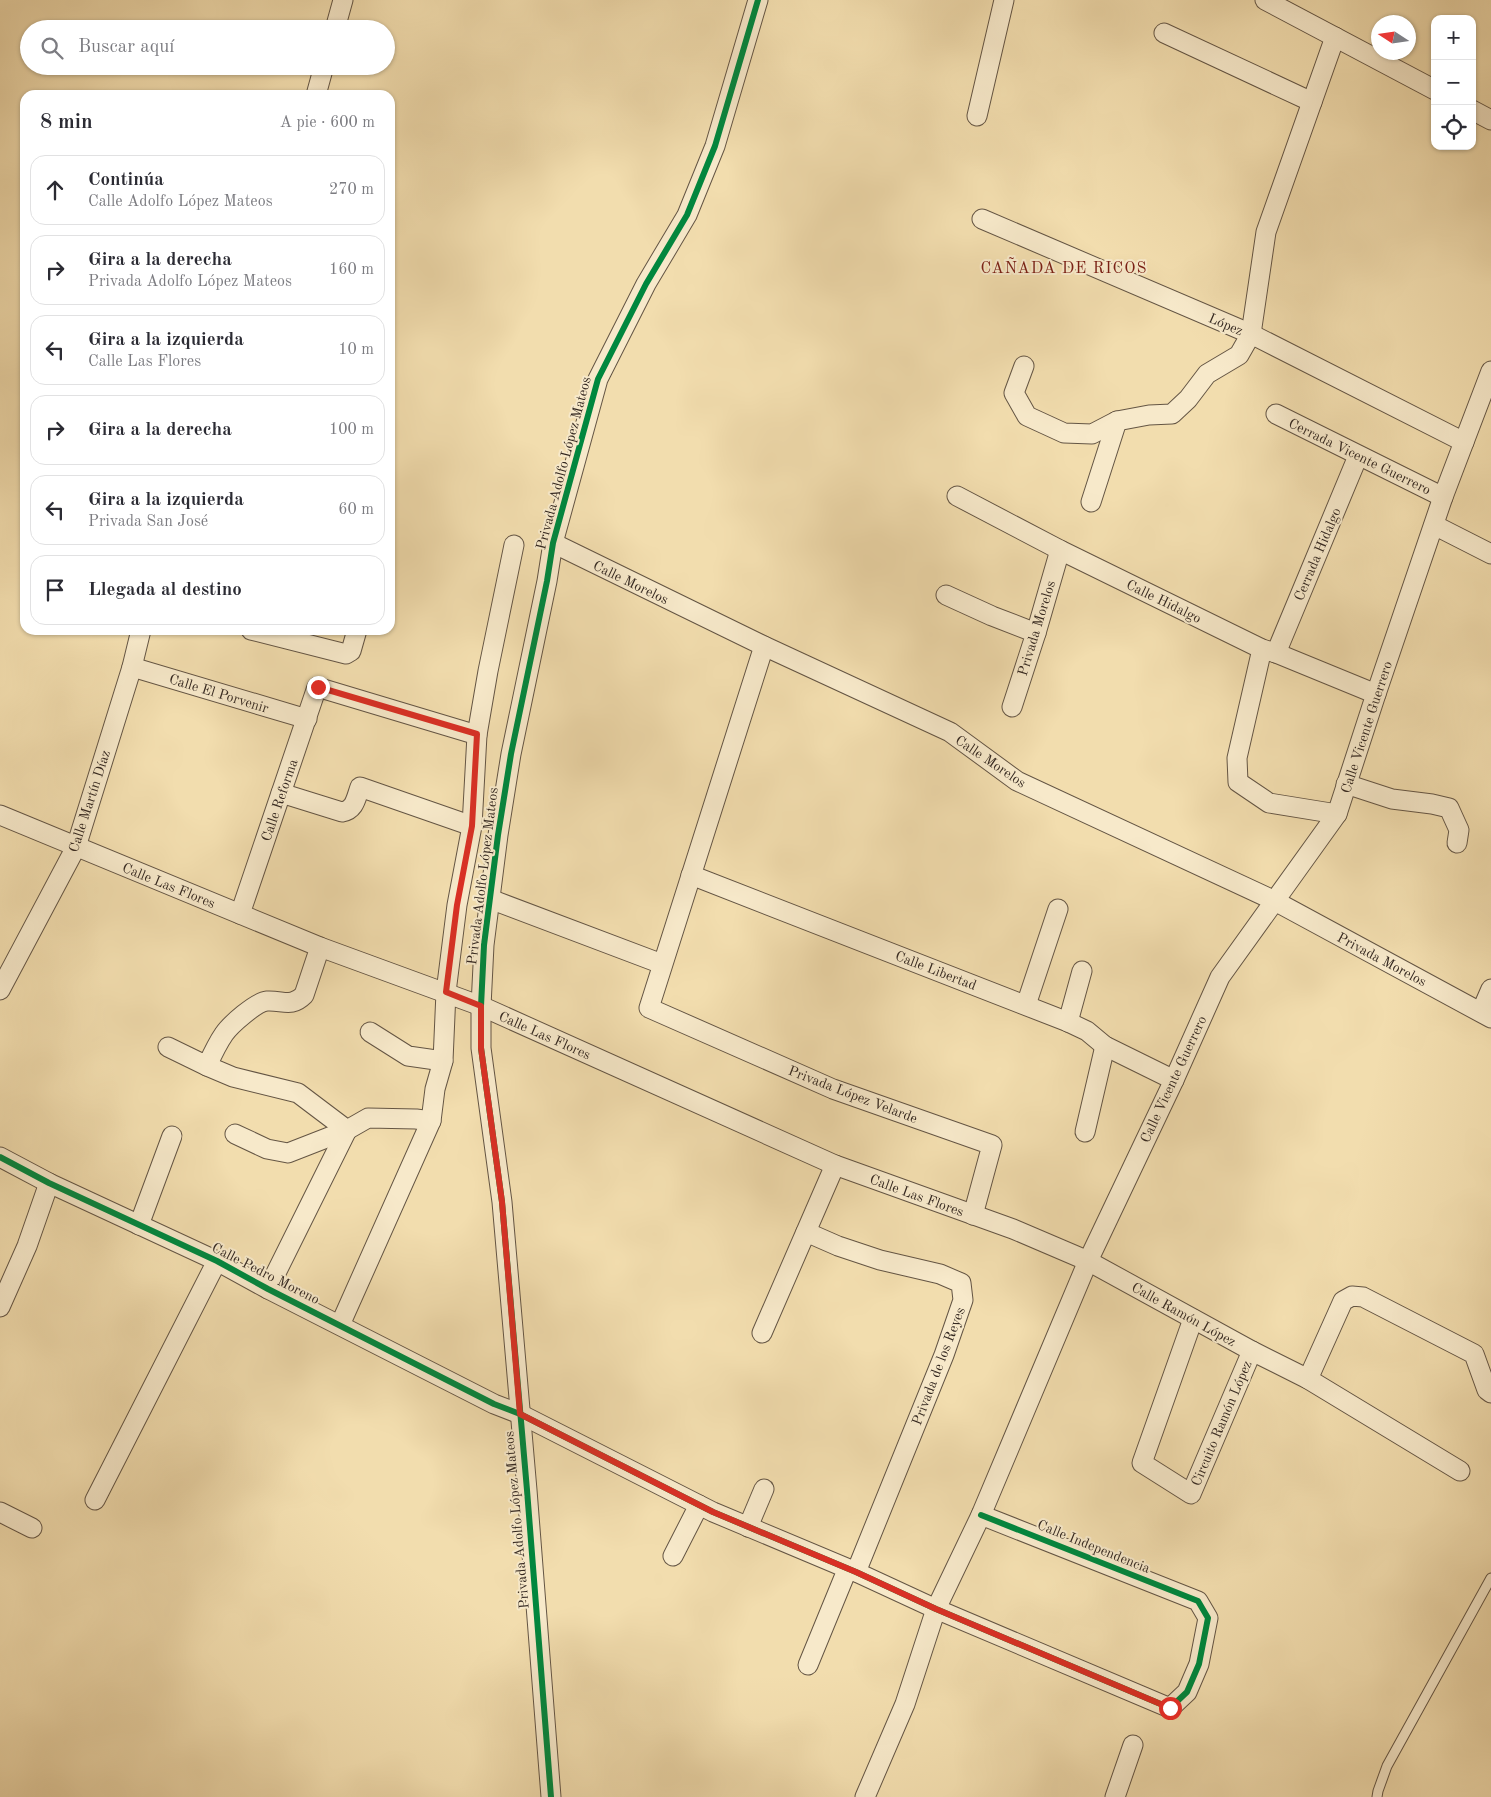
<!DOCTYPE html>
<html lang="es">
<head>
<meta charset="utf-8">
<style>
	:root { --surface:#fff; --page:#f2f2f3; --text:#2b2b33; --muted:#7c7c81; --line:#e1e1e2 }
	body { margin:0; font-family:"Old Standard TT",serif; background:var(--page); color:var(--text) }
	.controls { position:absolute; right:15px; top:15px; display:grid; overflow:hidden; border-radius:10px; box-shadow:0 1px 4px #0004 }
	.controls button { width:45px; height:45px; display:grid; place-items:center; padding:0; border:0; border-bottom:1px solid var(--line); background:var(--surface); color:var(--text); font:25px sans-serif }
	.compass { position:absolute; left:1371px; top:15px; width:45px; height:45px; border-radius:50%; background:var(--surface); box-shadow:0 1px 4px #0004; rotate:282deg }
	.stop { position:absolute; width:15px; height:15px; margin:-11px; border:4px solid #d93025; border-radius:50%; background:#fff }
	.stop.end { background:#d93025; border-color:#fff; box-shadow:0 1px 5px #0008 }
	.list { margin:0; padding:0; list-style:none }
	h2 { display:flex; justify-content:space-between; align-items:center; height:65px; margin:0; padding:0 20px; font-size:21px }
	h2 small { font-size:16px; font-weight:400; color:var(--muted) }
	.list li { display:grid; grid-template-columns:32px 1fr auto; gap:15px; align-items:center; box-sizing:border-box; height:70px; margin:0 10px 10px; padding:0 10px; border:1px solid var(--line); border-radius:15px }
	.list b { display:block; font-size:19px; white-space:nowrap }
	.list p { margin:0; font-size:16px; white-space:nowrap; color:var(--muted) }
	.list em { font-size:16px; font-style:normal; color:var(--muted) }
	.icon { flex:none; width:28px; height:28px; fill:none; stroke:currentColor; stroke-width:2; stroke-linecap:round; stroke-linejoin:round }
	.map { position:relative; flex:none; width:1491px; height:1797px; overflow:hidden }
	.search { position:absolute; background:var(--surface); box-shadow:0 1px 4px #0004; left:20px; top:20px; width:375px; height:55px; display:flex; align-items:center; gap:12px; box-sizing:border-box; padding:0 18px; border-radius:28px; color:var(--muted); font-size:19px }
	.panel { position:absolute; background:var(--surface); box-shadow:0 1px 4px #0004; left:20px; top:90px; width:375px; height:545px; border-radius:15px }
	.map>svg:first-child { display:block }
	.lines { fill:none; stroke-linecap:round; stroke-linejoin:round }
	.service-casing { stroke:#645544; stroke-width:11 }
	.minor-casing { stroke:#645544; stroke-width:21 }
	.service { stroke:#f7e9ca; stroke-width:9 }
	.minor { stroke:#f7e9ca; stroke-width:19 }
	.cycleway-casing { stroke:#f7e9ca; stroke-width:9 }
	.cycleway { stroke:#00873e; stroke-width:6 }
	.route { stroke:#d93025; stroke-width:6 }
	.labels { text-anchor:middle; stroke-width:4; stroke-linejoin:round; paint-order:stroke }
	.street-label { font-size:14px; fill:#342821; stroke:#f7e9ca }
	.quarter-label { font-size:16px; letter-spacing:1px; fill:#7a1f14; stroke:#f7e9ca }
</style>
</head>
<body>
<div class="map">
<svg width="1491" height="1797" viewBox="0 0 1491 1797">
	<rect width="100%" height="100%" fill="#f2ddae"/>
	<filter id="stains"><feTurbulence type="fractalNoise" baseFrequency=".004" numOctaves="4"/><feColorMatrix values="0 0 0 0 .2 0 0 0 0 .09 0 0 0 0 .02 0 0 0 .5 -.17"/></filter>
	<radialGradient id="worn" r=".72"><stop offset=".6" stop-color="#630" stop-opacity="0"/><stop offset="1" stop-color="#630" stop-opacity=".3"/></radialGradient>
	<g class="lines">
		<g class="service-casing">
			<path id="service" d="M1377 1797 1378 1791 1387 1766 1491 1578"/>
		</g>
		<g class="minor-casing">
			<g id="minor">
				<path d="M1265 0 1435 90"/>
				<path d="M335 29 343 0"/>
				<path d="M1164 33 1312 102"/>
				<path d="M316 95 324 66"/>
				<path d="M1472 110 1491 120"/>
				<path d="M977 116 1004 0"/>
				<path d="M982 219 1251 334 1464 442"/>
				<path d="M1024 366 1014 393 1027 416 1064 433 1092 434 1117 421"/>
				<path d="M1276 414 1443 497"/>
				<path d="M957 496 1060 550 1262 649 1276 653 1376 694"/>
				<path d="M1091 502 1117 421 1149 415 1172 414 1188 399 1207 374 1239 355 1251 334 1266 232 1335 37"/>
				<path d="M1434 525 1491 554"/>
				<path d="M553 543 764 646 950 732 1017 781 1273 900 1491 1018"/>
				<path d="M946 595 992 616 1036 633"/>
				<path d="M251 630 346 654 351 651 357 630"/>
				<path d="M764 646 649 1008 833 1089 992 1145 973 1215"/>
				<path d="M1262 649 1237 758 1238 782 1269 803 1337 814"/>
				<path d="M1276 653 1358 456"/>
				<path d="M132 667 307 719"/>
				<path d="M1012 707 1036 633 1060 550"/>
				<path d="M1346 784 1392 799 1432 804 1449 808 1459 830 1457 843"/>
				<path d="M281 793 342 812C355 810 356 798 360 787L472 826"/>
				<path d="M0 815 320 947 481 1006 835 1165 1013 1229 1088 1261 1252 1351 1308 1379 1460 1471"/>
				<path d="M691 875 1068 1022 1087 1031 1105 1046 1174 1080"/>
				<path d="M490 899 662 964"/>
				<path d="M240 914 317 687 477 735"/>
				<path d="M0 990 76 847 132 667 141 630"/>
				<path d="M1026 1005 1058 909"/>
				<path d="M1481 1012 1491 989"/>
				<path d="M1068 1022 1082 971"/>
				<path d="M370 1032 408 1056 443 1061"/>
				<path d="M168 1047 207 1066C212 1055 217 1044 224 1034 230 1025 256 1002 267 1001 283 1000 291 1008 304 995L320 947"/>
				<path d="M207 1066 233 1077 298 1093 347 1130 368 1118 416 1119 431 1121"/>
				<path d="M1085 1132 1105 1046"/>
				<path d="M235 1134 267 1149 288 1153 347 1130"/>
				<path d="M0 1157 49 1183 217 1261 268 1289 494 1404 520 1414 713 1512 856 1572 936 1609 1170 1708 1187 1692 1199 1664 1208 1618 1198 1601 981 1515"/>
				<path d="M139 1225 172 1136"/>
				<path d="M806 1232 838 1246 880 1260 940 1274 961 1283 963 1300 944 1355 856 1572"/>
				<path d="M268 1289 347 1130"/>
				<path d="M0 1307 27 1246 49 1183"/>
				<path d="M1193 1319 1142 1463 1191 1494 1252 1351"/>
				<path d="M340 1325 431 1121 435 1089 443 1061 446 992 457 905 472 826 477 735 488 671 514 545"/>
				<path d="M762 1333 835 1165"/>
				<path d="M1308 1379 1343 1301 1352 1296 1363 1297 1474 1354 1487 1390 1491 1393"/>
				<path d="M95 1500 217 1261"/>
				<path d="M0 1512 32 1528"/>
				<path d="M748 1527 764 1489"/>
				<path d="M673 1556 699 1505"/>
				<path d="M808 1665 847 1570"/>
				<path d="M551 1797 527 1490 502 1202 481 1048V1006L484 945 498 835 511 754 547 581 553 543 598 379 646 284 687 215 715 146 758 0"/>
				<path d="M865 1797 905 1704 936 1609 981 1515 1088 1261 1174 1080 1220 977 1337 814 1376 694 1443 497 1491 371"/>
				<path d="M1115 1797 1133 1745"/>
			</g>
		</g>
		<use href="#service" class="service"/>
		<use href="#minor" class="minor"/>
		<g class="cycleway-casing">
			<g id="cycleway">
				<path d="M0 1157 49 1183 217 1261 268 1289 494 1404 520 1414 713 1512 856 1572 936 1609 1170 1708 1187 1692 1199 1664 1208 1618 1198 1601 981 1515"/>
				<path d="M551 1797 527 1490 502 1202 481 1048V1006L484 945 498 835 511 754 547 581 553 543 598 379 646 284 687 215 715 146 758 0"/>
			</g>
		</g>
		<use href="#cycleway" class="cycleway"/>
	</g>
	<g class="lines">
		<path class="route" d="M318 687 477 734 472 826 457 905 446 992 481 1006V1048L502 1202 520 1414 713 1512 856 1572 936 1609 1170 1708"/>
	</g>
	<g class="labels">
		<g class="street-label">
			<text transform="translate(1226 324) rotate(23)" y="5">López</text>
			<text transform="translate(1360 456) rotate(26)" y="5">Cerrada Vicente Guerrero</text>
			<text transform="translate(563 463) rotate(-75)" y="5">Privada Adolfo López Mateos</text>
			<text transform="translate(1317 554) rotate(-67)" y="5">Cerrada Hidalgo</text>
			<text transform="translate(631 582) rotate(26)" y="5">Calle Morelos</text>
			<text transform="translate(1164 601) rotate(26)" y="5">Calle Hidalgo</text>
			<text transform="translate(1036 628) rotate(-73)" y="5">Privada Morelos</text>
			<text transform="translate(219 693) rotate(17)" y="5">Calle El Porvenir</text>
			<text transform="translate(1366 727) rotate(-72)" y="5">Calle Vicente Guerrero</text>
			<text transform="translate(991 761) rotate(34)" y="5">Calle Morelos</text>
			<text transform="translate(279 800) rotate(-71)" y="5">Calle Reforma</text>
			<text transform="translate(89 801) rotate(-72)" y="5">Calle Martín Díaz</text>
			<text transform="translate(482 876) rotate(-83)" y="5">Privada Adolfo López Mateos</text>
			<text transform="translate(169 885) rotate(22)" y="5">Calle Las Flores</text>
			<text transform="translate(1382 959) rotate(28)" y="5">Privada Morelos</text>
			<text transform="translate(936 970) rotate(21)" y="5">Calle Libertad</text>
			<text transform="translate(545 1035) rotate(24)" y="5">Calle Las Flores</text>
			<text transform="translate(1173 1079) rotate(-65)" y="5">Calle Vicente Guerrero</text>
			<text transform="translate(853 1094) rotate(21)" y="5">Privada López Velarde</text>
			<text transform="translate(917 1195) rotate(20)" y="5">Calle Las Flores</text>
			<text transform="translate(266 1273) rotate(27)" y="5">Calle Pedro Moreno</text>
			<text transform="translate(1184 1314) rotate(29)" y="5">Calle Ramón López</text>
			<text transform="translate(938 1366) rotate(-69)" y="5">Privada de los Reyes</text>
			<text transform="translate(1221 1423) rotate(-67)" y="5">Circuito Ramón López</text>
			<text transform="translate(516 1520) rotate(-95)" y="5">Privada Adolfo López Mateos</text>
			<text transform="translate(1094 1546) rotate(22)" y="5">Calle Independencia</text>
		</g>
		<g class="quarter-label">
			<text x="1064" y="273">CAÑADA DE RICOS</text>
		</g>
	</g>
	<rect width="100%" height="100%" filter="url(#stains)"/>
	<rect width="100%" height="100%" fill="url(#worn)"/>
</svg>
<div class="controls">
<button>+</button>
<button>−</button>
<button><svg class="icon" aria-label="locate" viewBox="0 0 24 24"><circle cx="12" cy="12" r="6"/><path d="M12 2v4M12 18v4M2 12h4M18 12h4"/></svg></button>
</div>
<svg class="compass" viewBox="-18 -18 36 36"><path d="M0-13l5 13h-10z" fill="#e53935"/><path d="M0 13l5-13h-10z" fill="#7c7c81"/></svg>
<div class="stop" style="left:1170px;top:1708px"></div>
<div class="stop end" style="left:318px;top:687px"></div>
<div class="search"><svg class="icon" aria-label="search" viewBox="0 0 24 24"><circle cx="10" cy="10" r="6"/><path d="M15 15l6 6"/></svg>Buscar aquí</div>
<section class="panel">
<h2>8 min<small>A pie · 600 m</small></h2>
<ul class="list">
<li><svg class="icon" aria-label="ahead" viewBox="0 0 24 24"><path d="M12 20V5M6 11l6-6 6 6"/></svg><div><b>Continúa</b><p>Calle Adolfo López Mateos</p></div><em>270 m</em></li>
<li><svg class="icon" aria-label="right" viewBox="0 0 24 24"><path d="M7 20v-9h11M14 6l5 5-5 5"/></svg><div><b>Gira a la derecha</b><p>Privada Adolfo López Mateos</p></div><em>160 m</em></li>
<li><svg class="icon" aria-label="left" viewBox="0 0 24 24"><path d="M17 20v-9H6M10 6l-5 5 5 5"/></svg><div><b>Gira a la izquierda</b><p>Calle Las Flores</p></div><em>10 m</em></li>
<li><svg class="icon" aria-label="right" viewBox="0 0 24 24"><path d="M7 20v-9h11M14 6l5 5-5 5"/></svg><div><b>Gira a la derecha</b></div><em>100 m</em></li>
<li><svg class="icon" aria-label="left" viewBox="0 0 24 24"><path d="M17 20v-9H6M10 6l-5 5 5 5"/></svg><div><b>Gira a la izquierda</b><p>Privada San José</p></div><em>60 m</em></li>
<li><svg class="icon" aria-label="arrive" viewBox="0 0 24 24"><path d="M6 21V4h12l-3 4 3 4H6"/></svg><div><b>Llegada al destino</b></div></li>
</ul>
</section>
</div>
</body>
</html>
